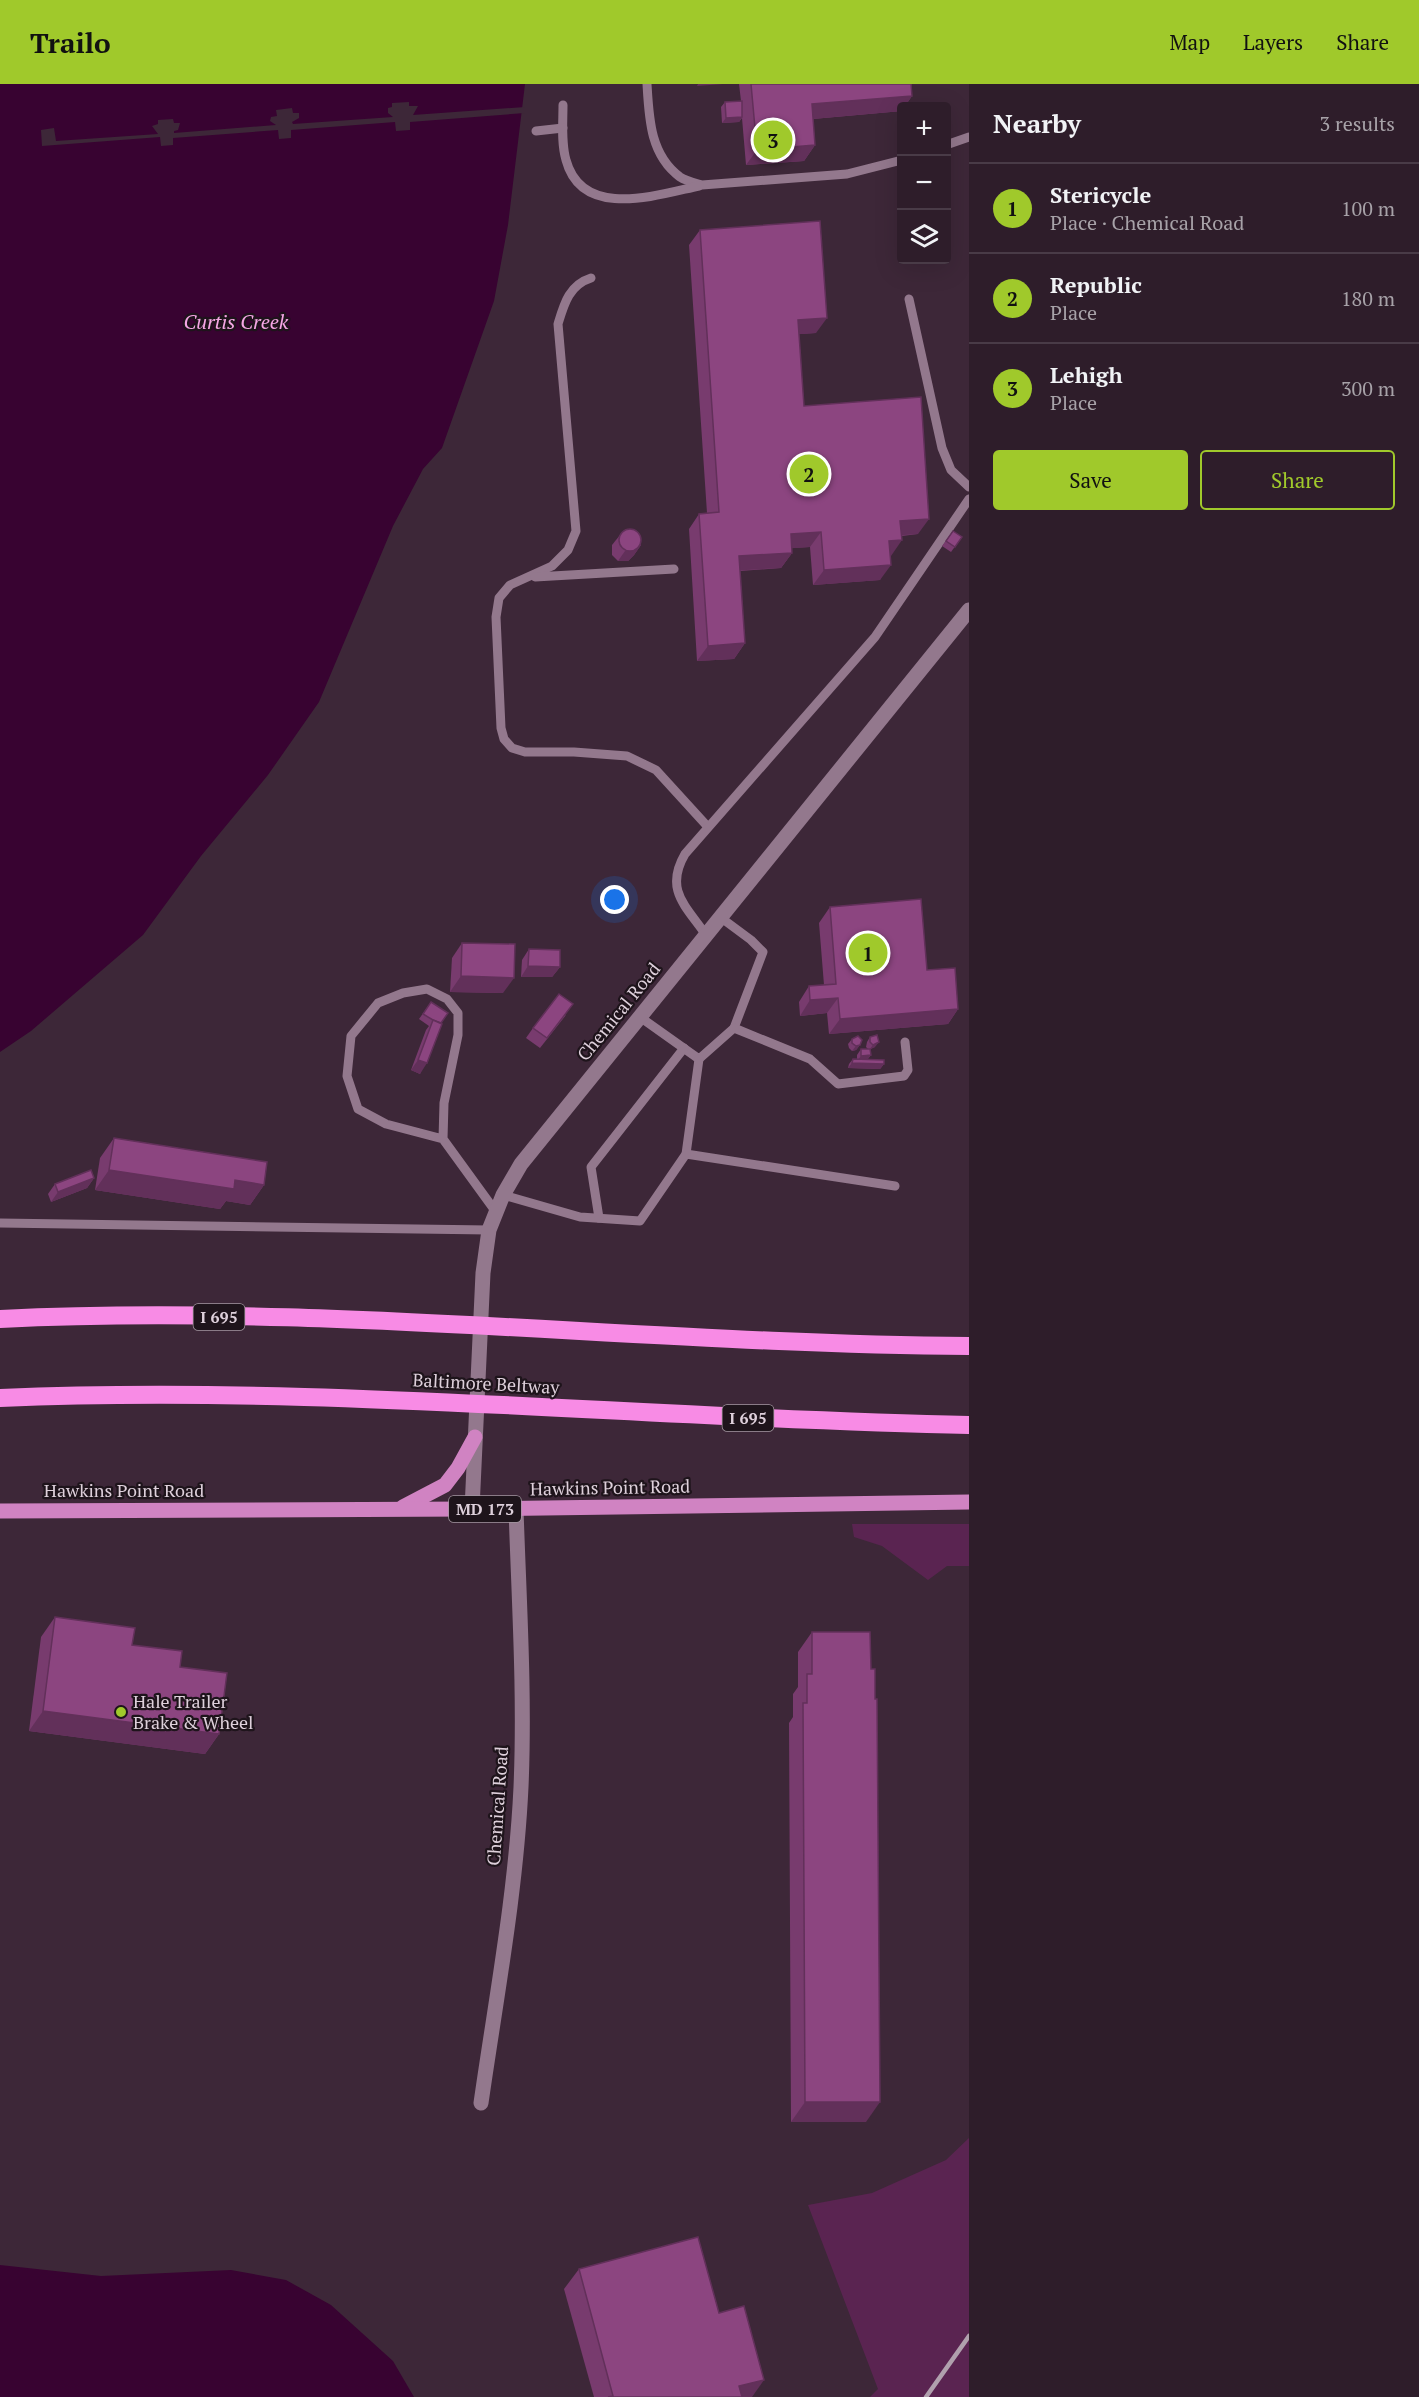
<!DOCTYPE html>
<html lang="en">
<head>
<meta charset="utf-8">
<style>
	:root { --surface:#2e1d2a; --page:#3a2a36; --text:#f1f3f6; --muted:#a7a2a8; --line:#493b47; --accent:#a0c92b }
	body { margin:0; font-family:"PT Serif",serif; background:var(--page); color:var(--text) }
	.controls { position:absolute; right:18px; top:18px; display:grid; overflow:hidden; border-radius:6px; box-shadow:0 6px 24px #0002 }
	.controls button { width:54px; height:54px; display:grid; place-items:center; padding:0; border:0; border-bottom:2px solid var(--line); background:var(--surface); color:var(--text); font:30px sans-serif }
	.you { position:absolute; left:615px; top:816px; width:21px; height:21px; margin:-15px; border:4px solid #fff; border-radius:50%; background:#1a73e8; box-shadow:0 0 0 9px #1a73e833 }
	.badge { display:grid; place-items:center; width:39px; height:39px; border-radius:50%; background:var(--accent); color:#111; font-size:20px; font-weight:700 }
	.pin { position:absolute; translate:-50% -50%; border:3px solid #fff; box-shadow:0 2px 6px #0006 }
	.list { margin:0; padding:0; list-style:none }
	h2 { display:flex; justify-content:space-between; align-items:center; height:78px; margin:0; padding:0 24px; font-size:26px }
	h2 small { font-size:20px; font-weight:400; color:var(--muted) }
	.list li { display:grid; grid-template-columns:39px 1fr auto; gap:18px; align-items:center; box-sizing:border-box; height:90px; padding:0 24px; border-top:2px solid var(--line) }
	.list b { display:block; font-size:22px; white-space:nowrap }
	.list p { margin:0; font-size:20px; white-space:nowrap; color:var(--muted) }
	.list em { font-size:20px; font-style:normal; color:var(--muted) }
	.actions { display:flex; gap:12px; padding:18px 24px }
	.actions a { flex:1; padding:14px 0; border:2px solid var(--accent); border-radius:6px; text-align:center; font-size:21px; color:var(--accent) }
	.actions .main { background:var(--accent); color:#111 }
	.icon { flex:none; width:33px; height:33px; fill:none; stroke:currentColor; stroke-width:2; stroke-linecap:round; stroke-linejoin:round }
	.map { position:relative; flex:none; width:969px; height:2313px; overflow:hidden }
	header { display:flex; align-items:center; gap:36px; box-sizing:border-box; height:84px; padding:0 30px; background:var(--accent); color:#111 }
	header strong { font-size:28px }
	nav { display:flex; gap:33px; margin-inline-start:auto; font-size:21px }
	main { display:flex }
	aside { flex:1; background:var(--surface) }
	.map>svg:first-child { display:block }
	.green { fill:#5a2451 }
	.water { fill:#380331 }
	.pier { fill:#3d2738 }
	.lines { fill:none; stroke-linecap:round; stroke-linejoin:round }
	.service { stroke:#93788d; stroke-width:9 }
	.minor { stroke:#93788d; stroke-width:15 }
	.primary { stroke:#d083c2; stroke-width:15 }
	.motorway { stroke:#f88be5; stroke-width:18 }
	.rail { stroke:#b0a0ad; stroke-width:4.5 }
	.wall { fill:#783b6e }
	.shaded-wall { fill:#62305a }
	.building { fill:#8c4580; stroke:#62305a; stroke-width:1.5 }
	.poi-dot { fill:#a0c92b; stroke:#1e141b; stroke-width:2 }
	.labels { text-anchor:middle; stroke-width:4.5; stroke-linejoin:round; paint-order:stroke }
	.shield { fill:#1e141b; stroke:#a498a1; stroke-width:1.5 }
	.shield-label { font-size:16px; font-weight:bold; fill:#ded0db }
	.street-label { font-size:18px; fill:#ded0db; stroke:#1e141b }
	.poi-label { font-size:18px; fill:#ded0db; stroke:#1e141b; text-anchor:start }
	.water-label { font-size:20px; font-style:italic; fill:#f5a6e5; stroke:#1e141b }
</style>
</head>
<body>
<header>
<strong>Trailo</strong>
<nav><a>Map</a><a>Layers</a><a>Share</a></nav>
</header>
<main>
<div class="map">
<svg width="969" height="2313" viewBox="0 0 969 2313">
	<rect width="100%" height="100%" fill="#3d2738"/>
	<g class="green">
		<path d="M852 1440H969V1482H947L928 1496 882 1462 854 1453Z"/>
		<path d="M969 2054V2313H870L878 2305 808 2121 872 2109 946 2076Z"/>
	</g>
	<g class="water">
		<path d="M0 0H525L508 141 494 217 442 364 423 385 393 442 319 618 268 691 201 772 143 851 31 947 0 968Z"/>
		<path d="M0 2181 101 2192 231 2186 286 2196 331 2221 393 2277 414 2313H0Z"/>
	</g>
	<path class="pier" d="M409 18V22H418L413 31 525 23V29L410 38V46L396 47 395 38 291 46V54L279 55 278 46 173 54V61L161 62 160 53 42 62 41 46 54 44 56 57 158 50 152 42 158 40V36L173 35 174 39H180L178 46 174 47V49L276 41 270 37 271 33 277 32 276 26 292 24 293 29H299V34L292 38 293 40 393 33 388 29V24L392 23V19Z"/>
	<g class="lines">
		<g class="service">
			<path d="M647 0C649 34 650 71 680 93 686 97 695 99 702 101L847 90 902 76"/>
			<path d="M563 21C563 39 561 59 566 76 582 136 657 111 699 102"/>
			<path d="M536 47 563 44"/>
			<path d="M946 61 969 53"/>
			<path d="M591 194C569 201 564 220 558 240L576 447 568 466 552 482 510 501 499 514 496 533 501 644 504 655 512 664 525 668H574L627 672 656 686 708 743"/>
			<path d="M909 215 942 364 951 386 969 403"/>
			<path d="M535 493 674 485"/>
			<path d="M720 833 751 856 763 868 734 944 810 975 838 1000 904 992 908 986 905 958"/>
			<path d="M706 851C686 822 664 806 685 770L875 553 969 415"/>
			<path d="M640 933 699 975 734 944"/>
			<path d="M443 1055 386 1040 358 1025 347 992 351 952 378 919 403 909 427 905 447 915 458 929V951L444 1019 443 1055 496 1128"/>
			<path d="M686 1070 895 1102"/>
			<path d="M503 1111 580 1133 640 1137 686 1070 699 975"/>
			<path d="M599 1134 591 1083 684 964"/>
			<path d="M0 1139 489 1146"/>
		</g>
		<g class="minor">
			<path d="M472 1425 483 1189 489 1146 503 1111 521 1080 969 526"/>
			<path d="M481 2019C496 1914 516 1809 521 1703 525 1610 519 1517 516 1425"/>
		</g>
		<g class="primary">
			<path d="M403 1423 445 1401 458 1384 475 1353"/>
			<path d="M0 1427 472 1425 969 1418"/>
		</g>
		<g class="motorway">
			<path d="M0 1235C323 1219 646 1260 969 1262"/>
			<path d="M0 1314C323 1300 646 1335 969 1341"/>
		</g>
		<path class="rail" d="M926 2313 969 2252"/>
	</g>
	<g class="wall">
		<path d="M739 0H911L912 12 905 22H902V27L813 35 815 61 804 77 746 81 742 34 739 38 722 39 721 23 725 18 741 17Z"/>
		<path d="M700 146 816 249 799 250 804 322 918 450 902 452 890 472 880 496 813 501 810 463 792 464V469L781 484 740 487 745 559 734 575 697 577 689 445 699 430 707 429 689 161Z"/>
		<path d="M953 447 962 453 951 468 942 462Z"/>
		<path d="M620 451 641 461 634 471 628 477H618L612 471V461Z"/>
		<path d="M830 823 927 886 958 925 948 940 829 950 827 929 800 932 799 918 809 902 824 901 819 839Z"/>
		<path d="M462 859 503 909 450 908 452 874Z"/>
		<path d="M529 865 560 883 552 893H521L522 876Z"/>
		<path d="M431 918 441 939 420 990 411 986 426 946 429 942 419 935Z"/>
		<path d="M566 931 540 964 526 954 533 944Z"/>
		<path d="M870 953 875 963 870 965 871 971 867 976 884 980 880 985 848 984 849 980 853 975H857V971L861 965H868L866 963 867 958Z"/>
		<path d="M852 955 860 961 856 966 852 967 849 964 848 960Z"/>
		<path d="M114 1054 264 1101 250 1121 226 1117 220 1125 95 1106 100 1074Z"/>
		<path d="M94 1094 87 1104 51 1118 48 1110 55 1100Z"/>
		<path d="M55 1533 132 1561 219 1650 205 1670 29 1647 41 1553Z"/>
		<path d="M812 1548 871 1585 866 2038H791L789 1639 793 1633V1610L798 1603V1568Z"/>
		<path d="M579 2185 719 2229 752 2313H594L564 2205Z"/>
	</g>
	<g class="shaded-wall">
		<path d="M698 0H723L697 2Z"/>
		<path d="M912 12 905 22H902V27L801 36 812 20Z"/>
		<path d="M742 33 739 38 722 39 726 34Z"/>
		<path d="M815 61 804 77 746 81 757 66Z"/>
		<path d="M827 234 816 249 787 251 798 236Z"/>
		<path d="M929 435 918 450 890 452 900 437Z"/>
		<path d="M821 448 810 463 780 465 791 450Z"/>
		<path d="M902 456 891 472 879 473 889 457Z"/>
		<path d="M641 461 634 471 628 477H618L625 467Z"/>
		<path d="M792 469 781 484 728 487 739 472Z"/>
		<path d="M891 481 880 496 813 501 824 486Z"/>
		<path d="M745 559 734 575 697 577 708 562Z"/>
		<path d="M528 882 560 883 552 893H521Z"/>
		<path d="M461 892 514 894 503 909 450 908Z"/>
		<path d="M838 914 827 929 800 932 810 916Z"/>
		<path d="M958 925 948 940 829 950 840 935Z"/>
		<path d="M879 958 875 963 869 966 873 961Z"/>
		<path d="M860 961 856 966 852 967 856 962Z"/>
		<path d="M871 971 867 976 857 977 861 972Z"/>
		<path d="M418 976 427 979 420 990 411 986Z"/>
		<path d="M852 979 884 980 880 985 848 984Z"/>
		<path d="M109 1086 235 1096 264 1101 250 1121 226 1117 220 1125 95 1106Z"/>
		<path d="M94 1094 87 1104 51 1118 58 1108Z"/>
		<path d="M43 1627 219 1650 205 1670 29 1647Z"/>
		<path d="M805 2018H880L866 2038H791Z"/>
		<path d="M764 2296 752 2313H731L739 2302Z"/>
	</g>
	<g class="building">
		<path d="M751 0H911L912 12 812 20 815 61 757 66Z"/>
		<path d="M742 17V33L726 34 725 18Z"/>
		<path d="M820 137 827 234 798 236 804 322 921 313 929 435 900 437 902 456 889 457 891 481 824 486 821 448 791 450 792 469 739 472 745 559 708 562 699 430 719 428 700 146Z"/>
		<circle cx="630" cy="456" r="11"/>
		<path d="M953 447 962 453 955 463 946 457Z"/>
		<path d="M921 815 927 886 955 884 958 925 840 935 838 914 810 916 809 902 836 900 830 823Z"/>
		<path d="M462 859 515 860 514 894 461 892Z"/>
		<path d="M529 865 560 866V883L528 882Z"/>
		<path d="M559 910 573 920 547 954 533 944Z"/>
		<path d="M431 918 448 929 441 939 433 936 423 930Z"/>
		<path d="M433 936 442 940 427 979 418 976Z"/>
		<path d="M877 951 879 958 873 961 870 958V953Z"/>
		<path d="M858 952 862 956 860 961 856 962 852 959V955Z"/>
		<path d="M861 965H870L871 971 861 972Z"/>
		<path d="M853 975 884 976V980L852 979Z"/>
		<path d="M114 1054 267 1078 264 1101 235 1096 234 1105 109 1086Z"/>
		<path d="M91 1086 94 1094 58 1108 55 1100Z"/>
		<path d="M55 1533 135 1544 132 1561 182 1567 180 1583 227 1589 219 1650 43 1627Z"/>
		<path d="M812 1548H870L871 1585H875V1615H877L880 2018H805L803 1619H807V1590H812Z"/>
		<path d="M698 2153 719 2229 744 2222 764 2296 739 2302 742 2313H608L613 2312 579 2185Z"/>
	</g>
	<circle class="poi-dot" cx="121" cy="1628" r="6"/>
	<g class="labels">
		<g class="shield">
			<rect x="193.5" y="1220" width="51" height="26" rx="4.5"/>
			<rect x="722.5" y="1321" width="51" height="26" rx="4.5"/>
			<rect x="449" y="1412" width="72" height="26" rx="4.5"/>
		</g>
		<g class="shield-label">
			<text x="219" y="1239">I 695</text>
			<text x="748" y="1340">I 695</text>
			<text x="485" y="1431">MD 173</text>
		</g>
		<g class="street-label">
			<text transform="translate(619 928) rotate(-51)" y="6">Chemical Road</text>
			<text transform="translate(486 1300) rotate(3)" y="6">Baltimore Beltway</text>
			<text transform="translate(610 1404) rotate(-1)" y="6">Hawkins Point Road</text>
			<text x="124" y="1413">Hawkins Point Road</text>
			<text transform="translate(498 1722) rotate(-86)" y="6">Chemical Road</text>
		</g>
		<g class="poi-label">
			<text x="133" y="1624">Hale Trailer<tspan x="133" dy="21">Brake &amp; Wheel</tspan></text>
		</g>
		<g class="water-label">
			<text x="236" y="245">Curtis Creek</text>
		</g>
	</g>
</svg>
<div class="controls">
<button>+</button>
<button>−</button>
<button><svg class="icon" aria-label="layers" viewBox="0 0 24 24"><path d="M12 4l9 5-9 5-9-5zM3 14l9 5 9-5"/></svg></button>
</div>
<div class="you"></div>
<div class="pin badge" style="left:868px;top:869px">1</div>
<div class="pin badge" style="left:809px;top:390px">2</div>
<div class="pin badge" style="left:773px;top:56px">3</div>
</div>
<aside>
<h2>Nearby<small>3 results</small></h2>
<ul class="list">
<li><span class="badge">1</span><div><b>Stericycle</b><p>Place · Chemical Road</p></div><em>100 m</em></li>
<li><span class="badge">2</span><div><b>Republic</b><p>Place</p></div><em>180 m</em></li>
<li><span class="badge">3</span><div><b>Lehigh</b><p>Place</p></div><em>300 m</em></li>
</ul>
<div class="actions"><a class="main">Save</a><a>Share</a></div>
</aside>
</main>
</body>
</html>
